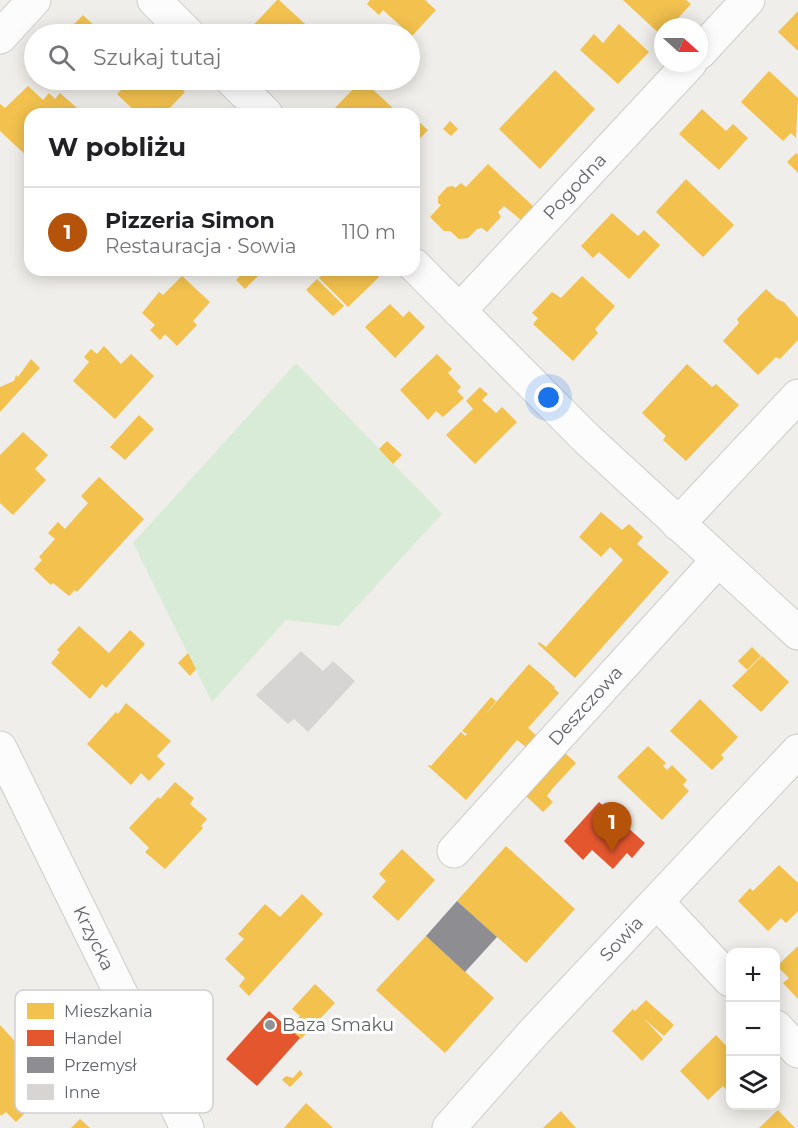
<!DOCTYPE html>
<html lang="pl">
<head>
<meta charset="utf-8">
<style>
	:root { --surface:#fff; --page:#f2f2f2; --text:#202124; --muted:#757577; --line:#e0e0e0; --accent:#b45309 }
	body { margin:0; font-family:Montserrat,sans-serif; background:var(--page); color:var(--text) }
	.controls { position:absolute; right:18px; bottom:18px; display:grid; overflow:hidden; border-radius:12px; box-shadow:0 3px 15px #0003 }
	.controls button { width:54px; height:54px; display:grid; place-items:center; padding:0; border:0; border-bottom:2px solid var(--line); background:var(--surface); color:var(--text); font:30px sans-serif }
	.compass { position:absolute; left:654px; top:18px; width:54px; height:54px; border-radius:50%; background:var(--surface); box-shadow:0 3px 15px #0003; rotate:111deg }
	.you { position:absolute; left:549px; top:398px; width:21px; height:21px; margin:-15px; border:4px solid #fff; border-radius:50%; background:#1a73e8; box-shadow:0 0 0 9px #1a73e833 }
	.badge { display:grid; place-items:center; width:39px; height:39px; border-radius:50%; background:var(--accent); color:#fff; font-size:20px; font-weight:700 }
	.pin { position:absolute; translate:-50% -50px; filter:drop-shadow(0 2px 3px #0008) }
	.pin::after { content:''; position:absolute; top:32px; width:21px; height:18px; background:inherit; clip-path:polygon(0 0,100% 0,50% 100%) }
	.list { margin:0; padding:0; list-style:none }
	h2 { display:flex; justify-content:space-between; align-items:center; height:78px; margin:0; padding:0 24px; font-size:26px }
	h2 small { font-size:20px; font-weight:400; color:var(--muted) }
	.list li { display:grid; grid-template-columns:39px 1fr auto; gap:18px; align-items:center; box-sizing:border-box; height:90px; padding:0 24px; border-top:2px solid var(--line) }
	.list b { display:block; font-size:22px; white-space:nowrap }
	.list p { margin:0; font-size:20px; white-space:nowrap; color:var(--muted) }
	.list em { font-size:20px; font-style:normal; color:var(--muted) }
	.icon { flex:none; width:33px; height:33px; fill:none; stroke:currentColor; stroke-width:2; stroke-linecap:round; stroke-linejoin:round }
	.map { position:relative; flex:none; width:798px; height:1128px; overflow:hidden }
	.search { position:absolute; background:var(--surface); box-shadow:0 3px 15px #0003; left:24px; top:24px; width:396px; height:66px; display:flex; align-items:center; gap:15px; box-sizing:border-box; padding:0 21px; border-radius:33px; color:var(--muted); font-size:22px }
	.panel { position:absolute; background:var(--surface); box-shadow:0 3px 15px #0003; left:24px; top:108px; width:396px; height:168px; border-radius:18px }
	.map>svg:first-child { display:block }
	.green { fill:#d8ebd6 }
	.homes { fill:#f2c14e }
	.shops { fill:#e4572e }
	.industry { fill:#8d8d92 }
	.building { fill:#d6d5d3 }
	.lines { fill:none; stroke-linecap:round; stroke-linejoin:round }
	.minor-casing { stroke:#cbcccc; stroke-width:35 }
	.minor { stroke:#fdfcfc; stroke-width:33 }
	.poi-dot { fill:#919496; stroke:#fff; stroke-width:2 }
	.labels { text-anchor:middle; stroke-width:6; stroke-linejoin:round; paint-order:stroke }
	.street-label { font-size:18px; fill:#5f6368; stroke:#fff }
	.poi-label { font-size:18px; fill:#5f6368; stroke:#fff; text-anchor:start }
	.key { fill:#fff; stroke:#cfd0d2; stroke-width:1.5 }
	.key-label { font-size:16px; fill:#5f6368 }
</style>
</head>
<body>
<div class="map">
<svg width="798" height="1128" viewBox="0 0 798 1128">
	<rect width="100%" height="100%" fill="#efeeea"/>
	<path class="green" d="M296 363 442 514 339 626 286 620 212 702 133 543Z"/>
	<g class="homes">
		<path d="M277 0H279L316 34H245Z"/>
		<path d="M370 0H425L436 10 412 36 383 10 379 15 367 4Z"/>
		<path d="M623 0H686L691 4 670 27H663L662 36Z"/>
		<path d="M798 11V51L778 32Z"/>
		<path d="M83 15 87 19 104 34H72L73 33 69 29Z"/>
		<path d="M619 24 649 52 618 84 580 50 594 34 603 43Z"/>
		<path d="M555 70 595 109 540 169 499 129Z"/>
		<path d="M769 71 798 98 796 138 791 133 783 141 741 102Z"/>
		<path d="M131 80H173L185 92 164 114H156L151 109 147 114H138L117 94Z"/>
		<path d="M362 80 380 96 399 114H329Z"/>
		<path d="M28 86 43 100 49 93 55 99 60 93 77 108 72 114H30V159L0 131V104L5 108Z"/>
		<path d="M702 109 726 131 733 124 748 138 719 170 679 134Z"/>
		<path d="M418 121 428 130 414 145V125Z"/>
		<path d="M450 121 458 129 451 136 443 129Z"/>
		<path d="M796 153 798 155V173L787 162Z"/>
		<path d="M488 164 534 207 522 221 504 206 498 212 501 217 487 232 482 228 477 229 468 238 459 239 450 231H444L430 217 441 205 438 203V197L447 187 453 186 455 188 461 183 466 187Z"/>
		<path d="M686 179 734 225 703 257 656 212Z"/>
		<path d="M612 213 638 236 644 230 660 245 629 279 599 252 593 258 581 246Z"/>
		<path d="M245 270H256L260 274 245 289 236 280Z"/>
		<path d="M327 270H372L379 277 348 307 319 278Z"/>
		<path d="M182 276 210 302 193 321 197 325 177 346 165 334 160 340 150 330 155 325 142 313 159 292 163 295Z"/>
		<path d="M582 276 615 306 595 329 598 333 573 361 533 324 538 318 532 313 552 292 561 298Z"/>
		<path d="M317 279 344 306 333 316 306 290Z"/>
		<path d="M766 289 777 299 784 302 798 318V340L780 359 776 357 758 375 723 341 739 323 737 319Z"/>
		<path d="M390 304 403 317 409 311 425 327 395 358 365 327Z"/>
		<path d="M104 346 121 364 131 354 154 376 115 419 73 381 89 362 84 357 91 349 97 354Z"/>
		<path d="M437 354 452 369 448 373 461 387 457 391 464 398 443 417 436 411 428 420 400 390Z"/>
		<path d="M31 359 40 368 0 412V387L14 381 16 375 18 377Z"/>
		<path d="M687 364 712 387 716 384 739 405 686 461 663 440 666 436 642 413Z"/>
		<path d="M480 387 488 394 482 400 496 413 502 407 517 422 475 464 446 435 473 409 466 401Z"/>
		<path d="M139 415 154 429 125 460 110 447Z"/>
		<path d="M23 432 48 455 35 469 46 480 13 515 0 503V455Z"/>
		<path d="M387 441 402 455 393 464 379 449Z"/>
		<path d="M99 477 144 519 77 592 75 590 69 596 53 583 51 585 34 569 42 560 39 557 55 539 48 533 58 522 65 529 88 503 81 496Z"/>
		<path d="M601 512 622 530 629 524 643 537 637 544 669 572 575 678 538 644 539 642 546 647 623 560 610 547 601 557 579 537Z"/>
		<path d="M79 626 109 653 130 630 145 644 106 688 102 684 90 699 51 663 60 652 57 650Z"/>
		<path d="M752 647 761 656 747 670 738 661Z"/>
		<path d="M188 653 196 669 190 676 178 663Z"/>
		<path d="M762 656 789 682 761 712 732 686Z"/>
		<path d="M529 664 555 687 554 688 559 693 528 728 537 736 526 747 517 740 466 800 428 766 429 765 431 766 461 732 465 736 467 734 462 731 491 697 496 701 485 715Z"/>
		<path d="M700 699 738 737 721 755 724 758 712 770 670 731Z"/>
		<path d="M126 703 171 741 157 756 165 764 149 781 141 773 131 785 87 744 116 712 118 714Z"/>
		<path d="M648 746 666 763 663 766 667 770 672 765 687 780 683 785 689 791 662 820 617 777Z"/>
		<path d="M565 753 576 763 552 789 547 796 553 802 543 812 526 796Z"/>
		<path d="M175 782 194 798 190 804 207 819 201 826 203 828 165 869 145 852 149 848 129 828 158 797 160 799Z"/>
		<path d="M506 846 575 909 526 963 457 901Z"/>
		<path d="M402 849 435 880 398 921 372 897 386 881 379 874Z"/>
		<path d="M779 865 798 883V911L786 923 781 918 768 931 738 901 750 888 753 891Z"/>
		<path d="M302 894 323 914 249 996 239 986 245 978 225 959 244 939 238 934 265 904 280 917Z"/>
		<path d="M426 936 494 998 445 1053 376 990Z"/>
		<path d="M798 946V999L783 983 789 978 777 966Z"/>
		<path d="M315 984 335 1003 301 1039 289 1029 300 1016 292 1009Z"/>
		<path d="M646 1000 674 1025 664 1036 643 1018 663 1039 642 1061 612 1031 633 1009 635 1011Z"/>
		<path d="M0 1025 21 1048H27L33 1055 32 1059 49 1076 33 1093 39 1099 16 1122 6 1112 1 1116 0 1114Z"/>
		<path d="M716 1035 730 1050V1094L723 1086 708 1100 680 1071Z"/>
		<path d="M300 1070 303 1074 290 1087 282 1080 286 1076 293 1078Z"/>
		<path d="M306 1103 333 1128H284Z"/>
		<path d="M778 1110 795 1128H759Z"/>
		<path d="M561 1111 576 1128H543Z"/>
		<path d="M80 1119 90 1128H71Z"/>
	</g>
	<g class="shops">
		<path d="M599 802 645 843 632 858 627 853 613 869 592 850 583 860 564 841Z"/>
		<path d="M269 1011 300 1038 257 1086 226 1059Z"/>
	</g>
	<path class="industry" d="M457 901 497 937 465 972 426 936Z"/>
	<path class="building" d="M301 651 323 671 333 661 355 681 308 732 294 719 288 724 256 695Z"/>
	<g class="lines">
		<g class="minor-casing">
			<g id="minor">
				<path d="M154 0 188 34"/>
				<path d="M0 37 34 0"/>
				<path d="M699 53 748 0"/>
				<path d="M232 80 266 114"/>
				<path d="M414 265 587 439 798 633"/>
				<path id="s1" d="M459 311 690 63"/>
				<path d="M678 524 798 396"/>
				<path id="s2" d="M0 748 187 1128"/>
				<path id="s3" d="M454 851 718 560"/>
				<path d="M657 902 730 980"/>
				<path d="M776 1027 798 1051"/>
				<path id="s4" d="M449 1128 535 1031 798 751"/>
			</g>
		</g>
		<use href="#minor" class="minor"/>
	</g>
	<circle class="poi-dot" cx="270" cy="1025" r="6"/>
	<g class="labels">
		<g class="street-label">
			<text dy="6" stroke="none"><textPath href="#s1" startOffset="170">Pogodna</textPath></text>
			<text dy="6" stroke="none"><textPath href="#s3" startOffset="196">Deszczowa</textPath></text>
			<text dy="6" stroke="none"><textPath href="#s2" startOffset="212">Krzycka</textPath></text>
			<text dy="6" stroke="none"><textPath href="#s4" startOffset="256">Sowia</textPath></text>
		</g>
		<g class="poi-label">
			<text x="282" y="1031">Baza Smaku</text>
		</g>
	</g>
	<rect x="15" y="990" width="198" height="123" rx="9" class="key"/>
	<rect x="27" y="1003" width="27" height="16" fill="#f2c14e"/>
	<rect x="27" y="1030" width="27" height="16" fill="#e4572e"/>
	<rect x="27" y="1057" width="27" height="16" fill="#8d8d92"/>
	<rect x="27" y="1084" width="27" height="16" fill="#d6d5d3"/>
	<g class="key-label">
		<text x="64" y="1017">Mieszkania</text>
		<text x="64" y="1044">Handel</text>
		<text x="64" y="1071">Przemysł</text>
		<text x="64" y="1098">Inne</text>
	</g>
</svg>
<div class="controls">
<button>+</button>
<button>−</button>
<button><svg class="icon" aria-label="layers" viewBox="0 0 24 24"><path d="M12 4l9 5-9 5-9-5zM3 14l9 5 9-5"/></svg></button>
</div>
<svg class="compass" viewBox="-18 -18 36 36"><path d="M0-13l5 13h-10z" fill="#e53935"/><path d="M0 13l5-13h-10z" fill="#757577"/></svg>
<div class="you"></div>
<div class="pin badge" style="left:612px;top:852px">1</div>
<div class="search"><svg class="icon" aria-label="search" viewBox="0 0 24 24"><circle cx="10" cy="10" r="6"/><path d="M15 15l6 6"/></svg>Szukaj tutaj</div>
<section class="panel">
<h2>W pobliżu<small></small></h2>
<ul class="list">
<li><span class="badge">1</span><div><b>Pizzeria Simon</b><p>Restauracja · Sowia</p></div><em>110 m</em></li>
</ul>
</section>
</div>
</body>
</html>
